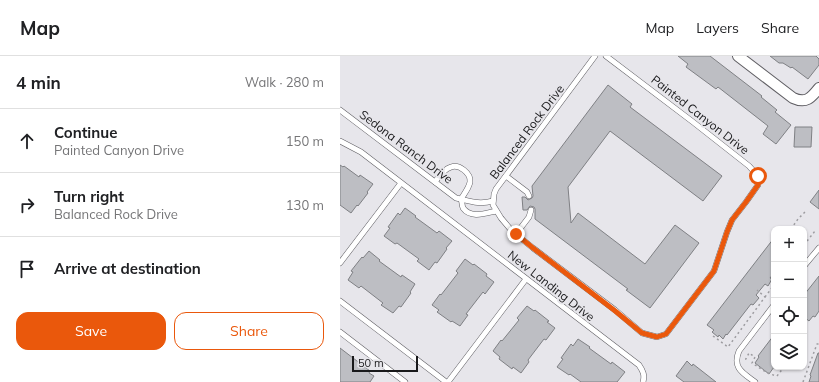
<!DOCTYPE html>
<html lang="en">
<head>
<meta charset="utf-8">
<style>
	:root { --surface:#fff; --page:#f2f2f2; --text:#202124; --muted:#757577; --line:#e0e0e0; --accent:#ea580c }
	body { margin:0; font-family:Mulish,sans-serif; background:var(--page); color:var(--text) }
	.controls { position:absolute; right:12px; bottom:12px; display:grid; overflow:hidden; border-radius:8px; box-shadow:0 1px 3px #0004 }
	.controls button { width:36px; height:36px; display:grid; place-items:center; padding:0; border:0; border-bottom:1px solid var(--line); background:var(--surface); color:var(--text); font:20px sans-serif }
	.scale { position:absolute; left:12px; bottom:10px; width:66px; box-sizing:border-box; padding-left:4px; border:2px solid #19191b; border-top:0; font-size:11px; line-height:14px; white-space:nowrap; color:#19191b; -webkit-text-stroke:3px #e7e6eb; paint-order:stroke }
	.stop { position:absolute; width:12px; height:12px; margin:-9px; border:3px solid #ea580c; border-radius:50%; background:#fff }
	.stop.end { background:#ea580c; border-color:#fff; box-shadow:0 1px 4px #0008 }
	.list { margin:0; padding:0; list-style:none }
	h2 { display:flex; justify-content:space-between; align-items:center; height:52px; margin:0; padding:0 16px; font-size:17px }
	h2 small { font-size:13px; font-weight:400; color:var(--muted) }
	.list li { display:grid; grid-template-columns:26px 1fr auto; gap:12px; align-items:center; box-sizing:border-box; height:64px; padding:0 16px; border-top:1px solid var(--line) }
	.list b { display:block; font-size:15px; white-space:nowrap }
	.list p { margin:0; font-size:13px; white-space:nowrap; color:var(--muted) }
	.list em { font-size:13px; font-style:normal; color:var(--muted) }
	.actions { display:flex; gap:8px; padding:12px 16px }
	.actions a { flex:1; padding:9px 0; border:1px solid var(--accent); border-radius:12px; text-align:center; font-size:14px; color:var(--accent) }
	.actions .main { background:var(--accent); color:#fff }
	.icon { flex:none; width:22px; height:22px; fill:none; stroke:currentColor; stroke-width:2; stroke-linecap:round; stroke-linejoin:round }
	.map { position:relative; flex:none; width:479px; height:326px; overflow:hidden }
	header { display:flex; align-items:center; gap:24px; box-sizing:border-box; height:56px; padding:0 20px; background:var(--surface); border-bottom:1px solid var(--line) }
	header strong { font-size:19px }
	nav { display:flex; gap:22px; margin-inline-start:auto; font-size:14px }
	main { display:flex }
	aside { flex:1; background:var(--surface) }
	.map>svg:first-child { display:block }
	.building { fill:#bdbec3; stroke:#7f8084 }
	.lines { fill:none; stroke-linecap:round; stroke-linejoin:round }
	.lane-casing { stroke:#605f64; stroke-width:6 }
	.street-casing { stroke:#605f64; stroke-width:12 }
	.path { stroke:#9d9ca0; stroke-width:1.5; stroke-dasharray:2 3; stroke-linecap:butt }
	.lane { stroke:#fff; stroke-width:5 }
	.street { stroke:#fff; stroke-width:10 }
	.route { stroke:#ea580c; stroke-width:5 }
	.labels { text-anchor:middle; stroke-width:4; stroke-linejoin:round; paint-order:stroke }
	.street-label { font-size:12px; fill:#19191b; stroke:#e7e6eb }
</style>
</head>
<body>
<header>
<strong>Map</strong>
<nav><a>Map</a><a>Layers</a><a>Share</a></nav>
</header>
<main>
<aside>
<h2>4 min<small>Walk · 280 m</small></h2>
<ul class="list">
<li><svg class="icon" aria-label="ahead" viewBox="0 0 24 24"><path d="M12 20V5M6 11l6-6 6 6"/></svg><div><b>Continue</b><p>Painted Canyon Drive</p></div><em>150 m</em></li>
<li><svg class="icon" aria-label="right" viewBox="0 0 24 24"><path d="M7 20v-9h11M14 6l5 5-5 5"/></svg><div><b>Turn right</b><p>Balanced Rock Drive</p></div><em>130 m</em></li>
<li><svg class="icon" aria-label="arrive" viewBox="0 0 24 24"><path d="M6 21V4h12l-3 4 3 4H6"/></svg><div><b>Arrive at destination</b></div></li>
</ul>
<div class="actions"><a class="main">Save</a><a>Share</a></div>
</aside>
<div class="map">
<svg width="479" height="326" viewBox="0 0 479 326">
	<rect width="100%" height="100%" fill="#e7e6eb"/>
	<g class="building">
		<path d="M338 0H370L422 40 421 41 437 54 435 56 451 69 436 88 423 78 428 70 378 31 376 33 346 11 348 8Z"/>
		<path d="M430 0H476L479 3V9L468 23 452 11 451 12 443 7H439Z"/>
		<path d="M268 29 292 48 290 51 382 120 363 145 270 75 228 131 231 167 238 157 305 208 335 169 359 187 310 252 286 234 288 233 195 163V153L194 151 190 150 187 154H183L182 141H185L188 144 192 142 193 140 192 130Z"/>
		<path d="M455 71H472L471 91H454Z"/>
		<path d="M0 109 3 111 4 110 19 121 20 119 33 128 27 136 28 137 18 150 17 149 11 157 0 149Z"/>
		<path d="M479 134V153L470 146Z"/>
		<path d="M65 152 76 160 75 161 97 177 99 175 112 185 106 192 107 193 97 207 95 206 89 214 77 205 79 203 57 187 55 188 44 180 50 172 48 171 58 157 60 159Z"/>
		<path d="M434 182V217L430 222 432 223 428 230 425 228 416 239 419 242 413 249 411 248 387 279 386 278 383 283 379 279 378 281 372 276 374 274 367 269Z"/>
		<path d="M29 195 40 204 39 205 61 221 62 219 75 228 70 236 71 237 61 251 59 250 53 257 41 249 43 247 21 230 19 232 8 224 13 216 11 215 22 201 23 202Z"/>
		<path d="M125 203 133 209 134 208 147 218 146 220 154 226 145 238 143 236 126 258 128 259 120 270 112 265 111 266 97 256 99 254 92 249 100 238 101 239 118 217 116 215Z"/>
		<path d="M479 220V255L475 261 473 260 469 265 464 261V239Z"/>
		<path d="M187 250 194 255 195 254 209 265 207 266 215 272 206 284 204 283 188 304 189 306 181 317 173 311 172 313 159 303 160 301 153 295 161 284 162 285 179 264 177 262Z"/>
		<path d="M434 279V311L429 318 415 307 419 301 418 300Z"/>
		<path d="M238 283 250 291 249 292 271 308 272 306 285 316 277 326H241L230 318 229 319 217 311 223 303 221 302 231 288 233 290Z"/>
		<path d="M0 292 30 315 29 317 34 320 30 326H0Z"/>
		<path d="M478 297H479V326H469L471 320 470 319Z"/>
		<path d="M347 305 352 310 353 308 376 326H344L336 320Z"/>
	</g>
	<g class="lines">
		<g class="lane-casing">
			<g id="lane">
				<path d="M255 0 156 133 154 138 153 149 161 162 172 175 193 192 275 254 302 277 317 281 326 278 374 215 387 176 392 164 406 146 418 129V120L409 110 353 66 266 0"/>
				<path d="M0 54 116 142C130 145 138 149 153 145"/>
				<path d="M0 85 21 96 299 309C303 315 305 319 303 326"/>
				<path d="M166 120 187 136 189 140"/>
				<path d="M95 126C99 120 104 113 111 111 119 108 131 117 130 126 129 132 124 138 121 143"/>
				<path d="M121 143C122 145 122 150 123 152 131 163 146 157 156 155"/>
				<path d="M176 178 189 161 191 154"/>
				<path d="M0 207 61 127"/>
				<path d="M464 210 479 192"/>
				<path d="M0 245 106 326"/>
				<path d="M0 276 65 326"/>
				<path d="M108 326 186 223"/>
				<path d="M415 326C403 317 392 312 399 295L434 249"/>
			</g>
		</g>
		<g class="street-casing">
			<path id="street" d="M398 0 453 42C466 48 471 42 479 32"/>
		</g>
		<g class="path">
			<path d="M451 173 458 163 466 155"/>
			<path d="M464 189 475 175"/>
			<path d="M432 221 434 223"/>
			<path d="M425 241 434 229"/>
			<path d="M373 280 388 291 425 241 417 234"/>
			<path d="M405 303H406L409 297 415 301 412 307C420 312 427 318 437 320L444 311"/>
			<path d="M463 326 477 288H479"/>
		</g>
		<use href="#lane" class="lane"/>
		<use href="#street" class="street"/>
	</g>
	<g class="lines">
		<path class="route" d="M176 178 193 192 274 254 302 277 317 281 326 278 374 215 387 176 392 164 406 146 418 129V120"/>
	</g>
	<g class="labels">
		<g class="street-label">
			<text transform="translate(360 59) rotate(38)" y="4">Painted Canyon Drive</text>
			<text transform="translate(187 76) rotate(-53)" y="4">Balanced Rock Drive</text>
			<text transform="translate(66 91) rotate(37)" y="4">Sedona Ranch Drive</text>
			<text transform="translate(211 230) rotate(38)" y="4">New Landing Drive</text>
		</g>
	</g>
</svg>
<div class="controls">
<button>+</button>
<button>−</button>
<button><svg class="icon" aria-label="locate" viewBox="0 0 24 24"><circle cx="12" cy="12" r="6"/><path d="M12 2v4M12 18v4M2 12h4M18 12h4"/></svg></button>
<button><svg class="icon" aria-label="layers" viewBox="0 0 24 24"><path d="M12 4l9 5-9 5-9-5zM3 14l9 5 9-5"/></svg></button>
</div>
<div class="scale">50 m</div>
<div class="stop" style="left:418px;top:120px"></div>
<div class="stop end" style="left:176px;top:178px"></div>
</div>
</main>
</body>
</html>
